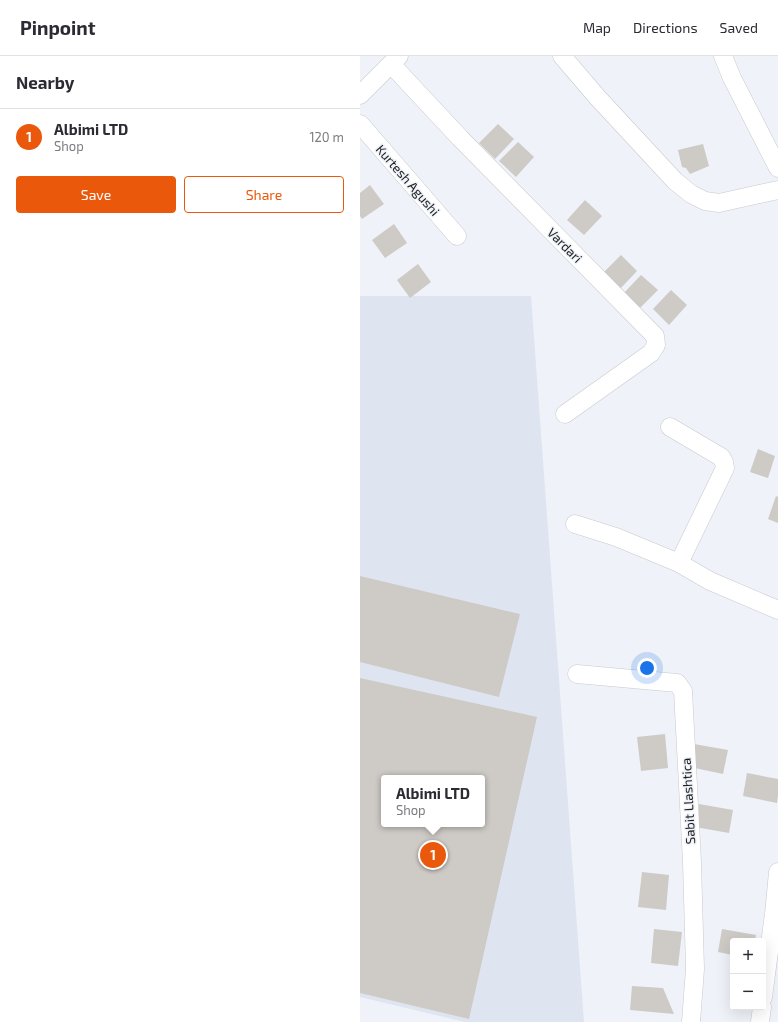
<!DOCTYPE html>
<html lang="en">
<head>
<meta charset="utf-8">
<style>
	:root { --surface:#fff; --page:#f2f2f3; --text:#2b2b33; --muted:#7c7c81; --line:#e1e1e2; --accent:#ea580c }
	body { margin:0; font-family:"Exo 2",sans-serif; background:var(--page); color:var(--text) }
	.controls { position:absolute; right:12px; bottom:12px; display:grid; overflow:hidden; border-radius:4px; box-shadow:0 4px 16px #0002 }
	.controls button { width:36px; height:36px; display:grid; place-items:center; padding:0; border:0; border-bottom:1px solid var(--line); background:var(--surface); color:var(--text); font:20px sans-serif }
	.you { position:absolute; left:287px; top:612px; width:14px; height:14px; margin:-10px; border:3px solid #fff; border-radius:50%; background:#1a73e8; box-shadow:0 0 0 6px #1a73e833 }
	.badge { display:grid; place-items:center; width:26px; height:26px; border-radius:50%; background:var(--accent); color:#fff; font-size:13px; font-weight:700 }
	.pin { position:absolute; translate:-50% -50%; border:2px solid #fff; box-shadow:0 1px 4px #0006 }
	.popup { position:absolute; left:21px; top:719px; width:104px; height:52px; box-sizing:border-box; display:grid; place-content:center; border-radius:4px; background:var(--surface); filter:drop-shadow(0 1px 3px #0005); font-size:13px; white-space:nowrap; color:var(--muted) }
	.popup b { font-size:15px; color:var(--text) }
	.popup::after { content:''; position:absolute; left:50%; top:100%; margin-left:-8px; border:8px solid transparent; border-top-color:var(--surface) }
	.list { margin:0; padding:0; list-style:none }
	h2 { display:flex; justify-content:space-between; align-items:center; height:52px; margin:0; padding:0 16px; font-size:17px }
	h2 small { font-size:13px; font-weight:400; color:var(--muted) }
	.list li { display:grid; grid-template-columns:26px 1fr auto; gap:12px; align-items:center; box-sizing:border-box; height:56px; padding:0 16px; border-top:1px solid var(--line) }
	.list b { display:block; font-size:15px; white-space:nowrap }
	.list p { margin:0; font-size:13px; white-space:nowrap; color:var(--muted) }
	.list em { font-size:13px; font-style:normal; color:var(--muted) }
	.actions { display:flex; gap:8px; padding:12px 16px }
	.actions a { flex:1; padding:9px 0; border:1px solid var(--accent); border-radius:4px; text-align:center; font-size:14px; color:var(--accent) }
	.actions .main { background:var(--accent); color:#fff }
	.map { position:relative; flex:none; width:418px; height:966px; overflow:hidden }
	header { display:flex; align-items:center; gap:24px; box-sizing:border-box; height:56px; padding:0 20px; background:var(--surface); border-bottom:1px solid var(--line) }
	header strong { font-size:19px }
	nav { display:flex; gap:22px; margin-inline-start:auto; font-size:14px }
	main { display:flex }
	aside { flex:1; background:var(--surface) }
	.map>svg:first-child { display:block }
	.built { fill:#dee5f1; fill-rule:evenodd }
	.building { fill:#cecac6; fill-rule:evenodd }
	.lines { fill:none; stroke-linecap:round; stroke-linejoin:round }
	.minor-casing { stroke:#c6c9cd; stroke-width:19 }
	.minor { stroke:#fff; stroke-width:18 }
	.labels { text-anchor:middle; stroke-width:3; stroke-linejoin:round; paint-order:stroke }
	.street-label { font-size:13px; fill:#1b1d1e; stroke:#eff2f8 }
</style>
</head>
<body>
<header>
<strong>Pinpoint</strong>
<nav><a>Map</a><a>Directions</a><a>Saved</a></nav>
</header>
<main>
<aside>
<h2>Nearby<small></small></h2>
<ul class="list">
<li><span class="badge">1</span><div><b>Albimi LTD</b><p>Shop</p></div><em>120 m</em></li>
</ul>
<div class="actions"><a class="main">Save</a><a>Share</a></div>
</aside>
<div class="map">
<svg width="418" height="966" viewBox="0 0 418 966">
	<rect width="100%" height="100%" fill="#eff2f8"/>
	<path class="built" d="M0 240H171L224 966H105L0 941ZM24 722H122V768H24Z"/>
	<g class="building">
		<path d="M138 68 154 83 135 103 119 87Z"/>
		<path d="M158 86 174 101 156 121 139 105Z"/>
		<path d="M343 88 349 110 330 118 326 112 322 111 318 94Z"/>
		<path d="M10 129 24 148 2 163 0 160V137Z"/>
		<path d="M225 144 242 160 224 179 207 164Z"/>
		<path d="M34 168 47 187 25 202 12 184Z"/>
		<path d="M261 199 277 215 259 234 242 218Z"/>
		<path d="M58 208 71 226 50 242 37 224Z"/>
		<path d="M281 219 298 234 279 253 263 238Z"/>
		<path d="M311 234 327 249 309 269 293 253Z"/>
		<path d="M398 393 415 400 408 422 390 416Z"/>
		<path d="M416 440 418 441V467L408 463Z"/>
		<path d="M0 520 160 558 139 641 0 606Z"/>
		<path d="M0 622 177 661 109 963 0 937ZM24 722H122V768H24Z"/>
		<path d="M305 678 308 712 281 715 277 681Z"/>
		<path d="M334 688 368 694 363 718 330 711Z"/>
		<path d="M387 717 418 723V739L417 747 383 740Z"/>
		<path d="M339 748 373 754 369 777 335 771Z"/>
		<path d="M282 816 309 819 306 854 278 851Z"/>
		<path d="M294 873 322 876 318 910 291 907Z"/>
		<path d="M362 873 396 879 395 885H373V899L358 896Z"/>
		<path d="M272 930 303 932 314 958 270 954Z"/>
	</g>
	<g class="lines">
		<g class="minor-casing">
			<g id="minor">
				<path d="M202 0 238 42 315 125 331 138 345 145 359 147 418 134"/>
				<path d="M363 0 372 22 418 112"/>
				<path d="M31 8 100 82 295 280 296 289 291 297 205 358"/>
				<path d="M0 39 39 0"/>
				<path d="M0 68 97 180"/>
				<path d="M310 371 361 401 364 406 365 412 319 507"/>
				<path d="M215 468 256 481 319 507 350 525 418 554"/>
				<path d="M217 618 317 627 323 635 332 806 335 913 331 966"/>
				<path d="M403 941 414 858 418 816"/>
				<path d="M400 966 402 951"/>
			</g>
		</g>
		<use href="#minor" class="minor"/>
	</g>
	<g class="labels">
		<g class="street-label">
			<text transform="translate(48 124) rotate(49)" y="5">Kurtesh Agushi</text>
			<text transform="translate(205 189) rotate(45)" y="5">Vardari</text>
			<text transform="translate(328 745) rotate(-93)" y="5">Sabit Llashtica</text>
		</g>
	</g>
</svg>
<div class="controls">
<button>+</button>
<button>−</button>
</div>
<div class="you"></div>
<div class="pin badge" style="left:73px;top:799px">1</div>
<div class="popup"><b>Albimi LTD</b>Shop</div>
</div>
</main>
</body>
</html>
